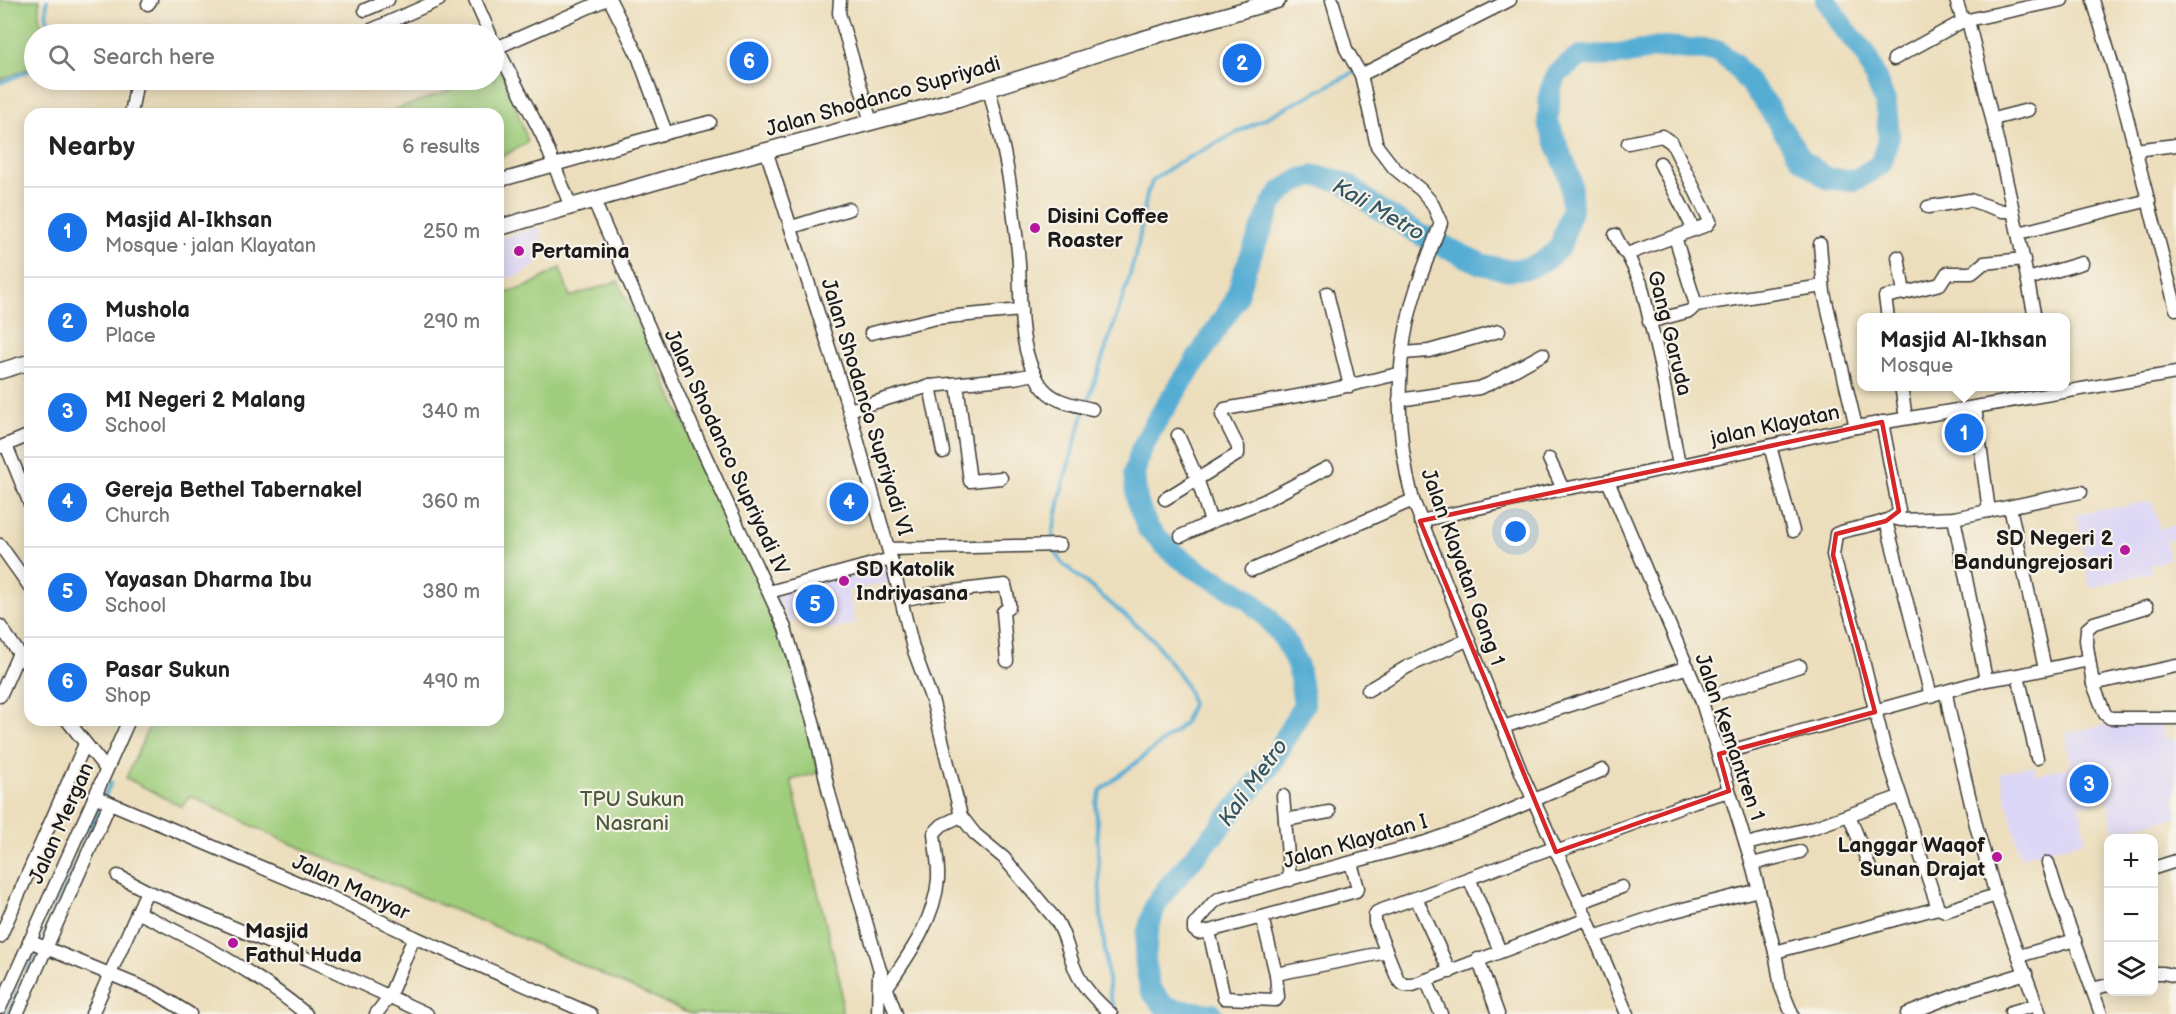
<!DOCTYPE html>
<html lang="en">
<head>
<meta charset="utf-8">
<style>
	:root { --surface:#fff; --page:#f2f2f2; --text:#222; --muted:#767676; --line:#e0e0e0; --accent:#1a73e8 }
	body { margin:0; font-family:"Balsamiq Sans",sans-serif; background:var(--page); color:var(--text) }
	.controls { position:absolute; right:18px; bottom:18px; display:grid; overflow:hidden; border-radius:12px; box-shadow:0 3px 15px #0003 }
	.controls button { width:54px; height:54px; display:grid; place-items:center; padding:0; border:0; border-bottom:2px solid var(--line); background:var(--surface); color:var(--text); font:30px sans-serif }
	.you { position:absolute; left:1516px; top:532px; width:21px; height:21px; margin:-15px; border:4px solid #fff; border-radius:50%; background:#1a73e8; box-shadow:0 0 0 9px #1a73e833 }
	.badge { display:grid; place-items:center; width:39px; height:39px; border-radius:50%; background:var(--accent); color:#fff; font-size:20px; font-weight:700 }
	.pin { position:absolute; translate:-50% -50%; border:3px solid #fff; box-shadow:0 2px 6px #0006 }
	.popup { position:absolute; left:1857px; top:313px; width:213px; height:78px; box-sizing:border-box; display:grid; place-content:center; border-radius:12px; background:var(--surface); filter:drop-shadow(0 2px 4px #0005); font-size:20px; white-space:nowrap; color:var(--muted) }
	.popup b { font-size:22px; color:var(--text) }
	.popup::after { content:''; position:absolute; left:50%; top:100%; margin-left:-12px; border:12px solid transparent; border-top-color:var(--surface) }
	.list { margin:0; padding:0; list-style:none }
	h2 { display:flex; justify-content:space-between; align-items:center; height:78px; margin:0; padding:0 24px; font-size:26px }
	h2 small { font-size:20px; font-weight:400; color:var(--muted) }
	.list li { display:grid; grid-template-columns:39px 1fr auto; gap:18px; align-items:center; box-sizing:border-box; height:90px; padding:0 24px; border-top:2px solid var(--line) }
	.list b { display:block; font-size:22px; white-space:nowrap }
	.list p { margin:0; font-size:20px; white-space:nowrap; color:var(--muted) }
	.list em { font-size:20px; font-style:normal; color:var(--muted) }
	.icon { flex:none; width:33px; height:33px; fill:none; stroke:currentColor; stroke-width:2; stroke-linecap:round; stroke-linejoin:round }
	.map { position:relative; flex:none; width:2176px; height:1014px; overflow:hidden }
	.search { position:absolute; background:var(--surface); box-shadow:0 3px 15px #0003; left:24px; top:24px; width:480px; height:66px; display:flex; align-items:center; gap:15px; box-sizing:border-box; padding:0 21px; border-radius:33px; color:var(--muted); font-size:22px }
	.panel { position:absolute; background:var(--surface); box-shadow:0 3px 15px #0003; left:24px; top:108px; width:480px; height:618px; border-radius:18px }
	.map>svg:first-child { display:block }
	.built { fill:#dcd6f6 }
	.green { fill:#9fcd7b; stroke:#5e744c; stroke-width:1.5 }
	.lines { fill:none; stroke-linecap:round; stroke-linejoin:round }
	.stream { stroke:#56add3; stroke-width:4 }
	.river { stroke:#56add3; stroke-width:22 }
	.minor-casing { stroke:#3b3934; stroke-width:15 }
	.major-casing { stroke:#3b3934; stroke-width:18 }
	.minor { stroke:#fff; stroke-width:12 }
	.major { stroke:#fff; stroke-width:15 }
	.marked { fill:none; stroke:#d62828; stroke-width:4.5; stroke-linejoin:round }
	.poi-dot { fill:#b5179e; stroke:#f7f3e8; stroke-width:2 }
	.labels { text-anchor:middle; stroke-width:4.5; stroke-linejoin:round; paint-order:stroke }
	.street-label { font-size:21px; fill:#1c1c1c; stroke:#f7f3e8 }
	.poi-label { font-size:21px; font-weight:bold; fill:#1c1c1c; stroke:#f7f3e8; text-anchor:start }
	.park-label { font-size:21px; fill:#4a5a3d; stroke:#f7f3e8 }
	.water-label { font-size:22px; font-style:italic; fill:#335665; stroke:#f7f3e8 }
</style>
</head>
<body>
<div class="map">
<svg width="2176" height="1014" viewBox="0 0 2176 1014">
	<rect width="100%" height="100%" fill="#f7f3e8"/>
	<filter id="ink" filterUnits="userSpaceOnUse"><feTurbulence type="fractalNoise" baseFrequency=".0167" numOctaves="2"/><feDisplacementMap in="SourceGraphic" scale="12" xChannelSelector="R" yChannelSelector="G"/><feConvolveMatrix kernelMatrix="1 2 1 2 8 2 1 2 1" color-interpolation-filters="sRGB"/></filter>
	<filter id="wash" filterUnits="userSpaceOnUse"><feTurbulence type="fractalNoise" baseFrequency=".008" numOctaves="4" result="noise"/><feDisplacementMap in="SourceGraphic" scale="24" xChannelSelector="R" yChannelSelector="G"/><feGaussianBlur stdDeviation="1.35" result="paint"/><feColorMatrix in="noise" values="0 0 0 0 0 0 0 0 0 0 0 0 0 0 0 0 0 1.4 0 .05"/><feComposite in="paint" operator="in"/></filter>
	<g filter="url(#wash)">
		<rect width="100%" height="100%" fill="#ecdebc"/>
		<g class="built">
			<path d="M541 227 539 256 535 266 519 275 498 281V239Z"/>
			<path d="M2152 501 2160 529 2176 525V538L2166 542 2170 559 2150 565 2152 572 2090 588 2076 514Z"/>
			<path d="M888 562 893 581 847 591 856 624 827 630 821 614 788 622 776 594Z"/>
			<path d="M2128 720 2161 721 2164 739 2176 738V793L2174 794 2176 818 2114 831 2107 800 2079 805 2086 841 2020 857 2000 773 2034 765 2036 775 2071 766 2066 733Z"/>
		</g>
		<g class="green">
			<path d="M0 0H40C37 12 39 24 47 34H34V66L0 80Z"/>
			<path d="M503 71 528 142 498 159V114H382L479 80H494V74Z"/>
			<path d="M560 268 570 297 618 281 779 626 808 721 818 773 791 780 841 986 842 1014H690L510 933 282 840 190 796 182 807 126 778 152 720H498V296L528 286Z"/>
		</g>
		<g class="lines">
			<g class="stream">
				<path d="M47 0C46 14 45 24 55 34"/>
				<path d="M0 83 34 69"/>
				<path d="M44 935 111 782"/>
				<path d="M1115 1011 1110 996 1101 917 1096 804 1101 790 1175 732 1184 723 1192 704 1190 695 1183 680 1152 638 1061 562 1056 551 1053 533 1063 484 1080 425 1128 282 1138 245 1147 194 1153 180 1176 164 1357 71"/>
				<path d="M8 1014 36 952"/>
			</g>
			<path class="river" d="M1212 1014 1176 1010 1163 1005 1150 989 1145 960 1147 935 1155 906 1168 887 1217 831 1270 766 1304 704 1298 666 1285 640 1268 618 1246 597 1197 570 1173 553 1148 529 1137 501 1134 474 1141 450 1155 423 1235 301 1246 267 1272 204 1282 191 1301 179 1316 176 1337 180 1349 186 1377 208 1419 234 1481 264 1507 270 1528 268 1545 260 1560 247 1572 209 1570 178 1548 122 1550 92 1557 73 1581 56 1618 55 1664 47 1717 51 1733 63 1765 102 1801 159 1828 179 1855 180 1880 165 1889 137 1886 104 1865 53 1842 26 1826 0"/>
		</g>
	</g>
	<g filter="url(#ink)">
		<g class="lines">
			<g class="minor-casing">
				<g id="minor">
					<path d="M475 0 490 34"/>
					<path d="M610 0 638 56 666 133"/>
					<path d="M840 0 839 13 871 122"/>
					<path d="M1332 0 1346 49 1361 75 1377 146 1394 168 1421 190 1432 203 1441 223C1433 244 1424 266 1417 287 1395 354 1394 432 1413 500L1521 772 1587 919 1627 1014"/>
					<path d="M1956 0 1963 21"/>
					<path d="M2093 0 2120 90 2176 309"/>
					<path d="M148 4 151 0"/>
					<path d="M365 10 388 0"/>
					<path d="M1968 21C1993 119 2016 218 2035 318"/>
					<path d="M146 34V33"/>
					<path d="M362 34 439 0"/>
					<path d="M494 42 542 135 571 207"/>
					<path d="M496 48 605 0"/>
					<path d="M1894 59 1963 21 2062 0"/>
					<path d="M1361 75 1510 0"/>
					<path d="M989 89C999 129 1009 168 1013 209 1015 228 1018 246 1019 264 1021 303 1018 350 1040 384 1052 402 1072 404 1092 409"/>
					<path d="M131 114 137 80"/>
					<path d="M1993 119 2028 110"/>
					<path d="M1628 143 1662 136 1672 143 1710 221 1707 225 1627 254 1641 283 1660 364 1679 465"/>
					<path d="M766 150 849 410 891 559 913 648 933 703 961 816 975 834 1004 858 1056 920C1066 935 1068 953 1075 969 1082 987 1097 1001 1111 1014"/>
					<path d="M2135 150 2176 145"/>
					<path d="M1660 163 1694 230"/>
					<path d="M498 181 666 133 710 122"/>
					<path d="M594 201 698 440 785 628 813 721 829 793 879 967 896 1014"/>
					<path d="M1928 207 1970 200 2002 211H2013"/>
					<path d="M792 227 849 209"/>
					<path d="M2019 233 2149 200"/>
					<path d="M1615 235 1624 252 1627 254"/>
					<path d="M1675 237 1696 305"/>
					<path d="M1820 244 1824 293 1856 427"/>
					<path d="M2028 279 2082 263"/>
					<path d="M1327 293 1350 386"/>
					<path d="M1904 293 1940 284 1947 273H1972L1984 263 2024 259"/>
					<path d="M1888 318 1885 297 1904 293 1898 257"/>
					<path d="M1649 322 1690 311 1696 305 1823 286"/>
					<path d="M871 333 937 318 1021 310"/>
					<path d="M1403 353 1429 351 1499 331"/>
					<path d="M957 384 970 481 1001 478"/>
					<path d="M930 386 943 452"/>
					<path d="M1901 386 1906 418"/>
					<path d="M1399 400 1479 388 1489 384 1543 354"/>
					<path d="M1975 407 1989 511"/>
					<path d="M849 410 930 386 1014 378 1035 374"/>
					<path d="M1882 422 1899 511C1892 525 1851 527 1836 534L1833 555 1857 636 1884 746 1938 908"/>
					<path d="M1178 435 1197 478 1211 522 1264 501 1327 468"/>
					<path d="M6 445 30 504"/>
					<path d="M1770 446 1793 531"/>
					<path d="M1 447 30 435"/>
					<path d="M1549 459 1563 489"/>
					<path d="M1608 481 1701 699 1752 864 1775 952 1781 987 1792 1014"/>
					<path d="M1165 499 1238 454V447L1222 415 1225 409 1325 391 1398 374"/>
					<path d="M2010 507 2045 669"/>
					<path d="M1893 518 1901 520 1954 518 2081 492"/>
					<path d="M1954 518 1986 680"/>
					<path d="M1420 521 1563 489 1608 481 1856 427 2176 373"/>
					<path d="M1886 521 1931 696"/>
					<path d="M1181 536 1211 522"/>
					<path d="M0 545 30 587"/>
					<path d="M889 549 1060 545"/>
					<path d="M1252 570 1413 500"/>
					<path d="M769 592 891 559"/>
					<path d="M901 600 936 593 1005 585 1009 603V607L1003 612 1007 661"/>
					<path d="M2147 607 2094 623 2087 629 2086 640 2093 684 2176 666"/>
					<path d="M0 626 30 669"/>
					<path d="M2018 675 2089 660"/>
					<path d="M2093 684 2105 714 2110 718H2176"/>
					<path d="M1368 690 1407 667 1467 640"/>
					<path d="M1946 693 1950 715 1977 829 1996 895 2040 1014"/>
					<path d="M0 696 19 653"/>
					<path d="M1701 699 1800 666"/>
					<path d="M67 720 106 769"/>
					<path d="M1503 727 1688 667"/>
					<path d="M1719 754 1986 680 2018 675 2037 758"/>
					<path d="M94 796 324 894 414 937 591 1014"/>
					<path d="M1283 796 1290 880"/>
					<path d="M1849 815 1870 868"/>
					<path d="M1285 820 1329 812"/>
					<path d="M1746 844 1812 828 1899 797"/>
					<path d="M1554 847 1377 912 1375 915V923L1398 980 1404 985H1413L1587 919"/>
					<path d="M1556 852 1695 801 1729 791"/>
					<path d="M2048 863 2059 898 2101 1014"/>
					<path d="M1752 864 1800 852"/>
					<path d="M2154 868 2176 861"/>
					<path d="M118 876 147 891 308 959 427 1014"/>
					<path d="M1469 878 1500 951"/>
					<path d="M1416 898 1450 972"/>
					<path d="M1579 903 1622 887"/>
					<path d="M137 912C196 940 256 972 306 1014"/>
					<path d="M1262 917 1209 931 1224 998 1276 1000 1278 997 1276 974 1387 952"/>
					<path d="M1209 931 1198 933 1194 930V925L1213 903 1220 898 1426 842 1486 821 1603 770"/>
					<path d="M0 937 85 744"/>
					<path d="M1594 937 1663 914 1759 890"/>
					<path d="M29 941 156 993 190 1014"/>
					<path d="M1775 952 1938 908 1945 911 1996 895"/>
					<path d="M2019 956 2075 940"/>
					<path d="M1478 959 1498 1014"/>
					<path d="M2154 973H2163L2176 976"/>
					<path d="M1276 974 1262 917 1356 891 1358 888 1351 863"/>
					<path d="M1426 980 1441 1014"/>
					<path d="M887 987C909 955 935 919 938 879 939 864 935 848 934 833L942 825 961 816"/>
					<path d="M2092 989 2108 985"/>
					<path d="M0 1008 129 720"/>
					<path d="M2011 1012 2037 1005"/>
					<path d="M17 1014 110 803"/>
					<path d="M92 1014 147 891"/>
					<path d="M376 1014 389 997 414 937"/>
					<path d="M878 1014 879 974"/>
					<path d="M1907 1014 1964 992 2026 973"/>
				</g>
			</g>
			<g class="major-casing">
				<g id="major">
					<path d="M498 228 706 167 957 99 1136 41 1278 0"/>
					<path d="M0 371 30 362"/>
				</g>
			</g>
			<use href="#minor" class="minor"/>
			<use href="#major" class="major"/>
		</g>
	</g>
	<path class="marked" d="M1882 422 1899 511 1886 521 1836 534 1833 555 1875 712 1719 754 1729 791 1556 852 1420 521Z"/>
	<g class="poi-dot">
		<circle cx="1035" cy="228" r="6"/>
		<circle cx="519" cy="251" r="6"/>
		<circle cx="2125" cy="550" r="6"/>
		<circle cx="844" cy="581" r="6"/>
		<circle cx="1997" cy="857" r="6"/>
		<circle cx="233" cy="943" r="6"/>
	</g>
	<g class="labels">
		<g class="street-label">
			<text transform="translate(883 96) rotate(-16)" y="7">Jalan Shodanco Supriyadi</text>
			<text transform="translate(1670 333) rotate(76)" y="7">Gang Garuda</text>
			<text transform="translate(867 407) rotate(73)" y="7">Jalan Shodanco Supriyadi VI</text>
			<text transform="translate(1775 425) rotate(-12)" y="7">jalan Klayatan</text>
			<text transform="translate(727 452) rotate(65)" y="7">Jalan Shodanco Supriyadi IV</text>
			<text transform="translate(1463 567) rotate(70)" y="7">Jalan Klayatan Gang 1</text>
			<text transform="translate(1730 737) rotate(71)" y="7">Jalan Kemantren 1</text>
			<text transform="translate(61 823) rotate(-66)" y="7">Jalan Mergan</text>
			<text transform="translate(1355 841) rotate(-16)" y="7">Jalan Klayatan I</text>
			<text transform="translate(351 887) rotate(25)" y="7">Jalan Manyar</text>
		</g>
		<g class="poi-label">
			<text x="1047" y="223">Disini Coffee<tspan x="1047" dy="24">Roaster</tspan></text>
			<text x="531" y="258">Pertamina</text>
			<text x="2113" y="545" text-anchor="end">SD Negeri 2<tspan x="2113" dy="24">Bandungrejosari</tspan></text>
			<text x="856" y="576">SD Katolik<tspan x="856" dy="24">Indriyasana</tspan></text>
			<text x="1985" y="852" text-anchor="end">Langgar Waqof<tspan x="1985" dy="24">Sunan Drajat</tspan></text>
			<text x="245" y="938">Masjid<tspan x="245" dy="24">Fathul Huda</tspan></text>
		</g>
		<g class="park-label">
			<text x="632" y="806">TPU Sukun<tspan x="632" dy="24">Nasrani</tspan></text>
		</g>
		<g class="water-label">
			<text transform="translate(1379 209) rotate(30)" y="8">Kali Metro</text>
			<text transform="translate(1252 782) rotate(-54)" y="8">Kali Metro</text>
		</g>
	</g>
</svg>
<div class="controls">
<button>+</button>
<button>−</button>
<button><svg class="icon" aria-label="layers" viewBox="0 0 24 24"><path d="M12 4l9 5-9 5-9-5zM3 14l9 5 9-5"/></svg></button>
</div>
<div class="you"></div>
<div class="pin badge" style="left:1964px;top:433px">1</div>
<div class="popup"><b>Masjid Al-Ikhsan</b>Mosque</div>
<div class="pin badge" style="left:1242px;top:63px">2</div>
<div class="pin badge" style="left:2089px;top:784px">3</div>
<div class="pin badge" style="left:849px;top:502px">4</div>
<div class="pin badge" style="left:815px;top:604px">5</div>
<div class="pin badge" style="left:749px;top:61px">6</div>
<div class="search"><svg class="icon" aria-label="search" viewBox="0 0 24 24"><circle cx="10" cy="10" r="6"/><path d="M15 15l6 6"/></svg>Search here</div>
<section class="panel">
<h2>Nearby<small>6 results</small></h2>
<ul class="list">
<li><span class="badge">1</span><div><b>Masjid Al-Ikhsan</b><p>Mosque · jalan Klayatan</p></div><em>250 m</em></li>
<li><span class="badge">2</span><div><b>Mushola</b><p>Place</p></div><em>290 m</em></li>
<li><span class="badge">3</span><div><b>MI Negeri 2 Malang</b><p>School</p></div><em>340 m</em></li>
<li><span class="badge">4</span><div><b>Gereja Bethel Tabernakel</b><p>Church</p></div><em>360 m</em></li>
<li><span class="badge">5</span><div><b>Yayasan Dharma Ibu</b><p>School</p></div><em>380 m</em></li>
<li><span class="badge">6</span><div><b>Pasar Sukun</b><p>Shop</p></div><em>490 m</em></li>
</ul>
</section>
</div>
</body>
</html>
